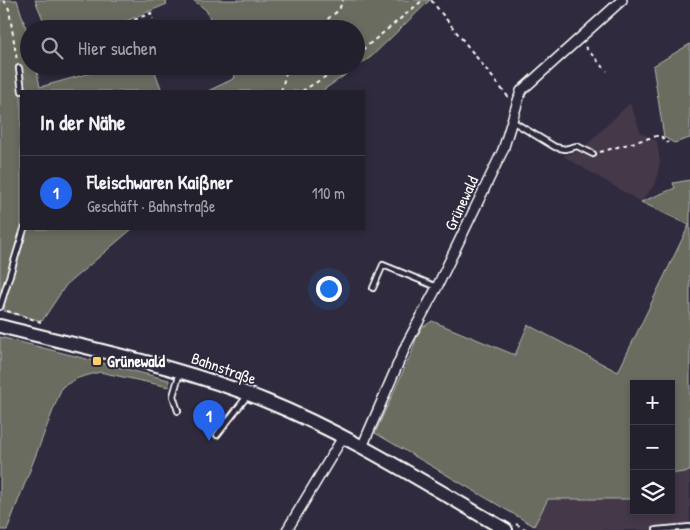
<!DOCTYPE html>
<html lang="de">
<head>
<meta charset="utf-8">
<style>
	:root { --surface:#23202e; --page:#2b2836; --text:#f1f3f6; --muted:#a3a3aa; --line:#403e4a; --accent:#2563eb }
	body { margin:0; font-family:"Patrick Hand",sans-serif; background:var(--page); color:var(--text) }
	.controls { position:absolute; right:15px; bottom:15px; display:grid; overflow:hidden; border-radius:0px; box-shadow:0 2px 8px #0003 }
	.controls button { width:45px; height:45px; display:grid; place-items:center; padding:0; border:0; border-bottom:1px solid var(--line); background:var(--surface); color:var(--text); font:25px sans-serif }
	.you { position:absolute; left:328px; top:288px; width:18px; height:18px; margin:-12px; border:4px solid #fff; border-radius:50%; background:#1a73e8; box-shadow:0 0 0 8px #1a73e833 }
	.badge { display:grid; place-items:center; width:32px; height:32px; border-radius:50%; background:var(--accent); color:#fff; font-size:16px; font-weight:700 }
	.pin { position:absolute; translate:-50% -41px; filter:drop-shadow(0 1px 2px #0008) }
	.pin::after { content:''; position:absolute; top:26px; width:18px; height:15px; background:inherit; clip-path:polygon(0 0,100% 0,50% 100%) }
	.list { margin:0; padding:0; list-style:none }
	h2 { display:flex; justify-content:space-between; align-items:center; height:65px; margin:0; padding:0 20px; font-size:21px }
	h2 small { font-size:16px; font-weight:400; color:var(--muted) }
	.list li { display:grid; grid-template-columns:32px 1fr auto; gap:15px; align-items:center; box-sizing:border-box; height:75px; padding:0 20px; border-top:1px solid var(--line) }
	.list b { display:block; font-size:19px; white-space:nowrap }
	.list p { margin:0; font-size:16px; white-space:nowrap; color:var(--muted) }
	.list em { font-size:16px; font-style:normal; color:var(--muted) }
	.icon { flex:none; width:28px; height:28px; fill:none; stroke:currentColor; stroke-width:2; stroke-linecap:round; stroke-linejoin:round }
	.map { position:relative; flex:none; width:690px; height:530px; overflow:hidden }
	.search { position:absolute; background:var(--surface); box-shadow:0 2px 8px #0003; left:20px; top:20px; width:345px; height:55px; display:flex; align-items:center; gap:12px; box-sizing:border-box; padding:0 18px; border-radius:28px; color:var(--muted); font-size:19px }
	.panel { position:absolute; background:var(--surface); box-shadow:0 2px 8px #0003; left:20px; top:90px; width:345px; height:140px; border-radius:0px }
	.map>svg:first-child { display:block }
	.built { fill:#443949 }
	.green { fill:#696c5e; stroke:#b4b6ae }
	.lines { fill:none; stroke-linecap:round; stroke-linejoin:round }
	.service-casing { stroke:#fff; stroke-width:8 }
	.minor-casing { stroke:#fff; stroke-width:12 }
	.secondary-casing { stroke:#fff; stroke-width:16 }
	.path { stroke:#fff; stroke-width:2; stroke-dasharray:4 4; stroke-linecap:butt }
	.service { stroke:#2f2a3d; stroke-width:4.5 }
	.minor { stroke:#2f2a3d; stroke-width:9 }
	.secondary { stroke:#2f2a3d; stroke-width:12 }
	.poi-dot { fill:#ffd166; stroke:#2f2a3d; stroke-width:2 }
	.labels { text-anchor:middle; stroke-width:4; stroke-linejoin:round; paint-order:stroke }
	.street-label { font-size:16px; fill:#fff; stroke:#2f2a3d }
	.poi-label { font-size:16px; font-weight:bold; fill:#fff; stroke:#2f2a3d; text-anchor:start }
</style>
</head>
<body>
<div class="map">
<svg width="690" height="530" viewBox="0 0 690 530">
	<rect width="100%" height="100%" fill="#2f2a3d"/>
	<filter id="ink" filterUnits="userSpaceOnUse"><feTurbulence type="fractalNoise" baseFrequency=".02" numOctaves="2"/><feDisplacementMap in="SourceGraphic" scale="10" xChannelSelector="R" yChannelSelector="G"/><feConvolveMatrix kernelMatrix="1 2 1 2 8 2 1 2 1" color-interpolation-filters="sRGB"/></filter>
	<g filter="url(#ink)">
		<g class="built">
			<path d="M630 103 641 133 657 141 660 163 655 184 641 202 563 156 580 151Z"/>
			<path d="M690 471V530H542L534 526 548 499H634V511H671V474Z"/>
		</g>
		<g class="green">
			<path d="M0 0H17L29 38V66H36L40 87 116 66H153L162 91H21V229H132L66 285 42 321 4 311 5 306 0 305Z"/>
			<path d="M35 0H165L167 4 107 29H47Z"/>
			<path d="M193 0H430L371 57 322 91H208L235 78 231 66H356V29H215L206 10Z"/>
			<path d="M690 44V138L674 143 664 137 653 66Z"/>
			<path d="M690 180V471L671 474V384H634V499H548L534 526 375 433 412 352 420 326H425L432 321 515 355 528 325 618 372 689 225 641 202 675 188 673 183Z"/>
			<path d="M0 337 169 380V387L100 372 78 378 62 387 7 530H0Z"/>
		</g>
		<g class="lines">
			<g class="service-casing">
				<g id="service">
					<path d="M19 68 22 91"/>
					<path d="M512 121 555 147 565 149 577 146 593 154"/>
					<path d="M373 288 383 265 437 287"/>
					<path d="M0 307 24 229"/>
					<path d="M178 411 173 396 180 372"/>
					<path d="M217 435 248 395"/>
					<path d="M656 530 690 527"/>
				</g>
			</g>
			<g class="minor-casing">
				<g id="minor">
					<path d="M362 447 407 343 437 287 503 150 521 91 622 0"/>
					<path d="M287 530 343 437"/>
				</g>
			</g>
			<g class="secondary-casing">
				<path id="secondary" d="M0 326C89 349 180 366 266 401 350 435 428 485 506 530"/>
			</g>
			<g class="path">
				<path d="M4 0 9 9 17 61"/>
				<path d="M431 0 509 98"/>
				<path d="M112 29 151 13 153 19"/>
				<path d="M315 29 339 10 343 0"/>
				<path d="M585 47 607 71"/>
				<path d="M356 55 423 0"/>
				<path d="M281 91 288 66"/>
				<path d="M302 91 343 66"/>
				<path d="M600 152 660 135 668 143"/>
				<path d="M7 311 41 322"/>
				<path d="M516 524 527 530"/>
			</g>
			<use href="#service" class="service"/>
			<use href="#minor" class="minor"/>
			<use href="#secondary" class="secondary"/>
		</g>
	</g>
	<rect class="poi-dot" x="92" y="356" width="10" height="10" rx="2.5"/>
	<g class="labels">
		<g class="street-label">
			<text transform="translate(461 203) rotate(-65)" y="6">Grünewald</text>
			<text transform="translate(224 368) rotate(19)" y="6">Bahnstraße</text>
		</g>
		<g class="poi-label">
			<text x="107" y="367">Grünewald</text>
		</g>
	</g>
</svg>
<div class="controls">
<button>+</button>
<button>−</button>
<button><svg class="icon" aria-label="layers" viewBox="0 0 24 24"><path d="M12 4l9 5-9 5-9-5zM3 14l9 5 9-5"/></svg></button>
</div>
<div class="you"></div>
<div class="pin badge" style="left:209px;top:441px">1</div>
<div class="search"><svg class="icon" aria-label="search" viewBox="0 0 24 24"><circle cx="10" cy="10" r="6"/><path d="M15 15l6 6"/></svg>Hier suchen</div>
<section class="panel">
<h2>In der Nähe<small></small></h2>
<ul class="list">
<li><span class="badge">1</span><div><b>Fleischwaren Kaißner</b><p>Geschäft · Bahnstraße</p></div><em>110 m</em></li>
</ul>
</section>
</div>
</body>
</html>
